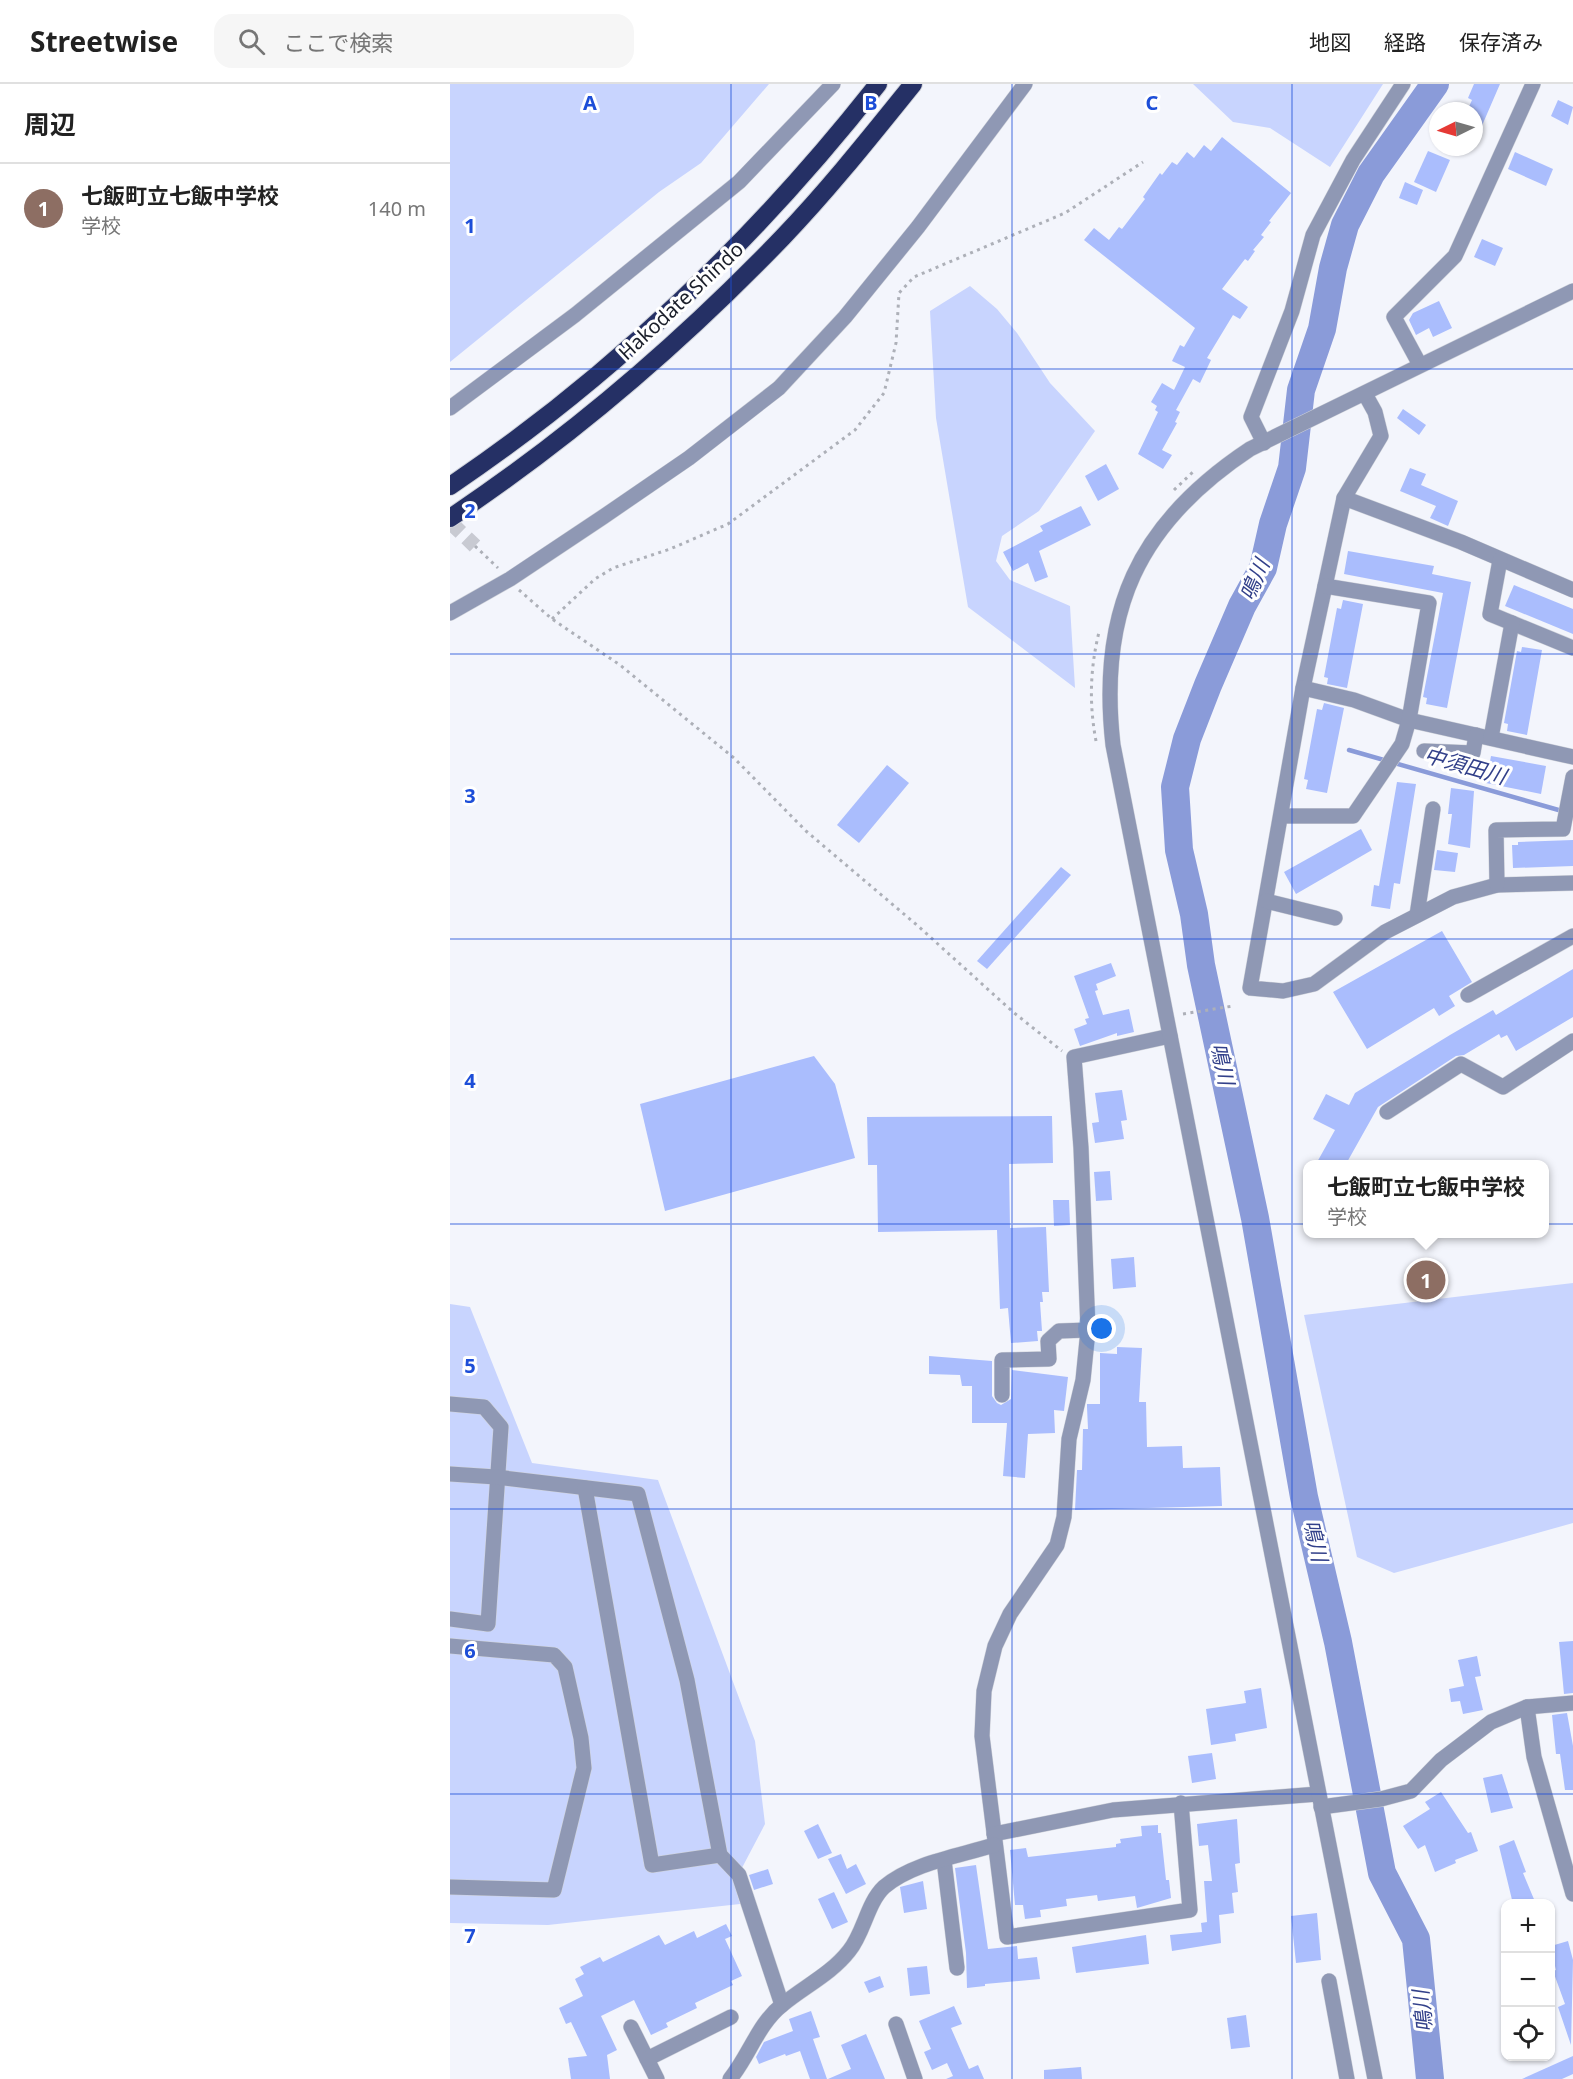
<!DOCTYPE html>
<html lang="ja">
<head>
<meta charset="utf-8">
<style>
	:root { --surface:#fff; --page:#f6f6f6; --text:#222; --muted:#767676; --line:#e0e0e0; --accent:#8c510e }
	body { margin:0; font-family:"Noto Sans","Noto Sans JP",sans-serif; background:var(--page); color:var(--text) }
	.controls { position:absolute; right:18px; bottom:18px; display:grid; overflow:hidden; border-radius:12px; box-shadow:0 2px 4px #0004 }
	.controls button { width:54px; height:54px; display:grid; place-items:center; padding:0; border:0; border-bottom:2px solid var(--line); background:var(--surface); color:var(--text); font:30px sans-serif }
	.compass { position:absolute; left:979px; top:18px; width:54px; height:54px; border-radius:50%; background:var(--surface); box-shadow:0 2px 4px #0004; rotate:265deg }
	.you { position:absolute; left:652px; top:1245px; width:21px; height:21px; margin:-15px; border:4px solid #fff; border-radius:50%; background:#1a73e8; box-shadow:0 0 0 9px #1a73e833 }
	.badge { display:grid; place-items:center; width:39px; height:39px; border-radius:50%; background:var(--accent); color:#fff; font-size:20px; font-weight:700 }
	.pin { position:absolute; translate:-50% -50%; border:3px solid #fff; box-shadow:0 2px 6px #0006 }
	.popup { position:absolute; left:853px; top:1076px; width:246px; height:78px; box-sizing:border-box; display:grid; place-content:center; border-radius:12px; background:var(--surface); filter:drop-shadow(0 2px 4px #0005); font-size:20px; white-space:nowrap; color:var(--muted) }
	.popup b { font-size:22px; color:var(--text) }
	.popup::after { content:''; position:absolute; left:50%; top:100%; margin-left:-12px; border:12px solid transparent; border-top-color:var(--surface) }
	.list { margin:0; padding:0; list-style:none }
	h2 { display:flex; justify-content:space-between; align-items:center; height:78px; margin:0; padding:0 24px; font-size:26px }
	h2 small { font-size:20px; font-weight:400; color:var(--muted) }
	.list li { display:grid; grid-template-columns:39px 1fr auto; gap:18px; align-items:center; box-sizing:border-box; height:90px; padding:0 24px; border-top:2px solid var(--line) }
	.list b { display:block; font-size:22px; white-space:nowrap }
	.list p { margin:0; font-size:20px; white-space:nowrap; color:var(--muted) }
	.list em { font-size:20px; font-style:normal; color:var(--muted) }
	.icon { flex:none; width:33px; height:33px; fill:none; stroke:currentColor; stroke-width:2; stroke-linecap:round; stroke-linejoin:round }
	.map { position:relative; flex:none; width:1123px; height:1995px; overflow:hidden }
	header { display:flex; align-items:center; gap:36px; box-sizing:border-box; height:84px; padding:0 30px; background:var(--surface); border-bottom:2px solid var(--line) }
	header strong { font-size:28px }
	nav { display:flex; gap:33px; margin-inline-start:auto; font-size:21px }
	.search { width:420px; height:54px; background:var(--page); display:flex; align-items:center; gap:15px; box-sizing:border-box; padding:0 21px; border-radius:18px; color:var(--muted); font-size:22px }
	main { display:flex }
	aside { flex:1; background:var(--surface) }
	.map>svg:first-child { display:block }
	.green { fill:#c8d4fe }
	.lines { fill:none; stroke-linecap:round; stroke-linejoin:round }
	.stream { stroke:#8a9bd9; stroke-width:4.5 }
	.river { stroke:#8a9bd9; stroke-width:28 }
	.building { fill:#aabdfd }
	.minor-tunnel { stroke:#c8cad2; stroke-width:15; stroke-dasharray:15 8; stroke-linecap:butt }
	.minor-casing { stroke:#d0d3da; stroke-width:16 }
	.highway-casing { stroke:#d0d3da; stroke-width:20 }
	.path { stroke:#adb0b8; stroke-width:3; stroke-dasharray:3 4.5; stroke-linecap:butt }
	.minor { stroke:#8f98b4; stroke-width:15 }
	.highway { stroke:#253065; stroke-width:18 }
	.grid { fill:none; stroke:#1d4ed8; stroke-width:1.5; stroke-opacity:0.55 }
	.labels { text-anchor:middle; stroke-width:6; stroke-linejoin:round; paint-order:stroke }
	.street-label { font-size:20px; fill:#1a1e29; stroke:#fff }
	.water-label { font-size:21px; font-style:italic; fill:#32408a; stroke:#fff }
	.grid-label { font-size:20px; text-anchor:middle; font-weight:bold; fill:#1d4ed8; stroke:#fff; stroke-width:6; stroke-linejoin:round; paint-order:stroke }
</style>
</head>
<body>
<header>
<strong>Streetwise</strong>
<div class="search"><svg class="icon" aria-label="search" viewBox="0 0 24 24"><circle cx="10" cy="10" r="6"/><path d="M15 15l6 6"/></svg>ここで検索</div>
<nav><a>地図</a><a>経路</a><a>保存済み</a></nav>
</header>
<main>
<aside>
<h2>周辺<small></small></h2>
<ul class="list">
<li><span class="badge" style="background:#8d6e63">1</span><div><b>七飯町立七飯中学校</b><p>学校</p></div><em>140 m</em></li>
</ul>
</aside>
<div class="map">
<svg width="1123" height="1995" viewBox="0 0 1123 1995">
	<rect width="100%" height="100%" fill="#f3f5fc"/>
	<g class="green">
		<path d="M0 0H319L251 79 209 108 0 278Z"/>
		<path d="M743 0H933L880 83 820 44 783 38Z"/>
		<path d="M520 202 547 225 567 249 600 299 645 347 589 427 552 452 546 477 560 496 620 522 625 604 518 523 486 334 480 227Z"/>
		<path d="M1123 1199V1439L944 1489 907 1473 854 1231Z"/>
		<path d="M0 1220 20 1223 82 1379 208 1396 305 1657 315 1740 284 1799 290 1820 98 1841 0 1839Z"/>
	</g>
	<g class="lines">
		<path class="stream" d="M899 666 1112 727"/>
		<path class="river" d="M980 1995 966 1855 932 1789 888 1558 854 1413 805 1134 751 881 744 830 729 766 725 703 737 655 758 601 792 522 813 484 823 440 842 384 851 306 872 245 883 184 895 141 921 90 985 0"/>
	</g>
	<g class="building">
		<path d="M1024 0H1050L1024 60V27H1017L1022 16 1018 14Z"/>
		<path d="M1108 16 1123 23 1118 41 1101 32Z"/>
		<path d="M772 53 841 109 819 137 821 138 811 151 814 153 803 166 805 167 798 177 795 175 772 205 798 223 790 235 783 231 757 274 761 276 750 299 743 295 726 326 730 328 725 338 727 339 712 366 722 371 713 385 688 370 708 328 705 326 707 322 701 318 712 299 724 306 735 283 722 277 730 261 734 263 745 244 634 156 644 144 659 156 669 143 672 145 695 115 693 113 710 89 712 91 722 78 727 81 737 68 744 74 754 61 761 67Z"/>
		<path d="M978 67 1000 76 986 108 964 98Z"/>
		<path d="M1065 68 1103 85 1096 102 1058 85Z"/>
		<path d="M955 98 973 106 967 121 949 114Z"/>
		<path d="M1032 155 1053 164 1045 182 1024 173Z"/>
		<path d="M989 217 1002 244 983 253 979 244 966 251 959 236 963 229Z"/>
		<path d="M953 325 976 341 969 351 947 334Z"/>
		<path d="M656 380 669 405 648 417 635 392Z"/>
		<path d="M960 384 976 390 971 401 1008 417 998 442 980 434 986 422 950 407Z"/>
		<path d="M631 422 641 441 589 467 598 493 585 498 578 479 563 487 553 468 593 447 590 442Z"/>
		<path d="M898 467 984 482 982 490 1021 498 997 624 976 620 977 614 973 613 993 509 894 490Z"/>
		<path d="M1064 501 1123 525V550L1055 522Z"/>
		<path d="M893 516 913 520 897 604 877 600 878 594 874 593 887 524 891 525Z"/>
		<path d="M1072 563 1092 566 1077 651 1057 647 1058 640 1054 639 1067 567 1071 568Z"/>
		<path d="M874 619 894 624 877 709 856 705 858 696 854 695 867 625 872 626Z"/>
		<path d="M1041 672 1096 682 1091 710 1036 699Z"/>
		<path d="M437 681 459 699 409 759 387 741Z"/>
		<path d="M947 698 966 700 950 800 944 799 940 825 921 822 924 801 929 802Z"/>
		<path d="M1001 704 1024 707 1020 764 998 760 1002 730H998Z"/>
		<path d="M911 745 922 766 846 810 834 788Z"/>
		<path d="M1123 756V782L1063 784 1062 761H1068V758Z"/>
		<path d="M987 766 1008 769 1005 788 984 786Z"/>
		<path d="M611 783 621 791 537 885 527 877Z"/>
		<path d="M992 847 1022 898 999 912 1005 922 989 932 984 924 917 965 883 908Z"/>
		<path d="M661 879 666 892 646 900 648 906 645 907 653 931 679 925 684 948 667 952V949L630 962 624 945 637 940 635 935 639 934 624 892Z"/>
		<path d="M1123 885V933L1066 967 1057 951 1051 954 1049 950 1014 971 1006 972 928 1023 896 1080H866L885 1046 863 1035 876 1010 899 1021 905 1009 1000 951 1043 926 1046 931Z"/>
		<path d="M364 972 385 1000 405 1074 215 1127 190 1020Z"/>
		<path d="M672 1006 677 1036 671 1037 674 1055 645 1059 642 1039 649 1038 645 1009Z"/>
		<path d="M602 1032 603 1079 559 1080 560 1144 596 1143 599 1208H592L593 1218H590L592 1247H587L588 1257 561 1259 558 1224 550 1225 547 1146 428 1148 427 1081H418L417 1033Z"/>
		<path d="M660 1087 662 1116 646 1117 644 1088Z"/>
		<path d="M603 1116H619L620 1141 604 1142Z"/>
		<path d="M684 1173 686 1203 663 1205 661 1175Z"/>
		<path d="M667 1263 692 1264 689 1318H696L697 1363 732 1362 733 1384 770 1383 772 1422 625 1426 627 1386H632L633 1345H638L637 1323V1320H650V1269L667 1270Z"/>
		<path d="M479 1272 542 1277V1312L547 1319 551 1321 561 1315 562 1286 618 1293 614 1327 604 1326 605 1349 578 1350 575 1394 553 1392 557 1339H522V1302H512L510 1291 479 1290Z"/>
		<path d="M1123 1557V1609L1114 1610 1109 1558Z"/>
		<path d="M1027 1572 1031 1592 1025 1593 1033 1626 1013 1630 1010 1617 1001 1618 999 1605 1014 1602 1008 1576Z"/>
		<path d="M811 1604 817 1644 785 1650 786 1657 761 1661 756 1625 796 1619 794 1607Z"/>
		<path d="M1117 1629 1123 1662V1706H1115L1110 1670H1106L1102 1631Z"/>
		<path d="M762 1669 766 1695 742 1699 738 1672Z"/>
		<path d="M1052 1690 1063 1724 1041 1729 1033 1694Z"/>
		<path d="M991 1708 1018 1749 1021 1748 1028 1767 1005 1776 1006 1779 985 1788 975 1761 968 1765 953 1742 980 1725 975 1718Z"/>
		<path d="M787 1735 790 1779 785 1780 788 1808 782 1809 784 1829 769 1831 771 1859 722 1867 720 1851 752 1848 751 1839 757 1838 754 1797H762L758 1761 749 1762 747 1740Z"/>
		<path d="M368 1740 382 1769 368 1775 354 1747Z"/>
		<path d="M708 1741V1749H711L716 1796H719L721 1814 687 1824 685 1812 648 1817 647 1811 616 1815 617 1822 590 1826 591 1833 575 1835 573 1821H565L560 1766 576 1764 578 1773 666 1763V1760L671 1759 670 1755 692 1752 691 1742Z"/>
		<path d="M1064 1756 1076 1788 1073 1789 1086 1820H1063L1049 1762Z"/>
		<path d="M391 1770 397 1785 406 1780 416 1800 396 1810 378 1775Z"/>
		<path d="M526 1781 538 1865 567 1862 568 1875 587 1873 590 1895 535 1900V1902L517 1904 516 1869 505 1784Z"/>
		<path d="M318 1785 323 1800 304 1806 299 1791Z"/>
		<path d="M473 1797 477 1825 454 1829 450 1803Z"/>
		<path d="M384 1808 398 1838 382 1845 368 1815Z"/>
		<path d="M867 1829 871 1876 846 1879 841 1832Z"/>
		<path d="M276 1840 282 1852 275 1855 292 1892 281 1897 283 1901 245 1919 247 1924 216 1939 218 1943 201 1951 184 1916 151 1932 167 1966 157 1971 160 1995H121L118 1974 137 1972 121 1938 116 1940 109 1924 133 1912 125 1895 134 1890 130 1883 150 1873 153 1878 209 1851 215 1861 244 1847 247 1854Z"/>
		<path d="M696 1851 699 1880 626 1889 622 1863Z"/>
		<path d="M1118 1857 1123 1876 1121 1961 1108 1923 1115 1920 1103 1887 1106 1886 1101 1866V1862Z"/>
		<path d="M477 1882 480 1910 460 1912 457 1884Z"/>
		<path d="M430 1892 434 1903 419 1909 414 1898Z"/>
		<path d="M504 1922 512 1940 501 1944 519 1985 528 1981 534 1995H496L503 1992 497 1979 482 1986 474 1968 481 1965 469 1937Z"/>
		<path d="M361 1927 370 1953 363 1955 377 1995H360L350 1967 336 1972 335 1970 309 1980 306 1973 314 1958 343 1947 339 1935Z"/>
		<path d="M796 1931 800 1963 781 1965 777 1934Z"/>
		<path d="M416 1950 435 1995H378L401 1985 391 1961Z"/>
		<path d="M1123 1972V1990L1112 1995H1072Z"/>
		<path d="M631 1983 632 1995H594V1986Z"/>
	</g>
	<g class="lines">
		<path class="minor-tunnel" d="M0 438 25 462"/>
		<g class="minor-casing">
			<g id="minor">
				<path d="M970 281 944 233 1005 172 1083 0"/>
				<path d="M915 310 925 328 931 352 894 414 853 604 800 904 833 907 864 900 935 848 1003 813 1047 801 1123 799"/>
				<path d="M0 324 125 231 289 98 383 0"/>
				<path d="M814 359 801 333 842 227 863 151 903 76 953 0"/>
				<path d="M894 414 1011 458 1123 506"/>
				<path d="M1050 476 1040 530 1123 564"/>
				<path d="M0 529 60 495 153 433 239 374 329 304 395 233 468 143 575 0"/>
				<path d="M853 604 904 616 959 636 1123 673"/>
				<path d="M1041 654 1062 539"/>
				<path d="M974 667 1023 669 1026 651"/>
				<path d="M831 732H903L952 660 959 636 979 519 875 502"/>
				<path d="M1047 801 1046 746 1113 745 1123 693"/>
				<path d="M816 817 885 834"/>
				<path d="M967 831 983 725"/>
				<path d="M1018 911 1123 852"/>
				<path d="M720 952 624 973 631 1064 638 1246 633 1296 619 1355 614 1433 607 1461 560 1530 545 1562 534 1607 532 1652 557 1853 740 1826 731 1719"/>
				<path d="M937 1028 1011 980 1053 1003 1123 957"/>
				<path d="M552 1311V1276L599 1275 598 1257 609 1247 638 1246"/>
				<path d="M0 1320 34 1323 51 1343 38 1540 0 1535"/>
				<path d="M0 1390 46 1393 188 1410 237 1596 270 1771 289 1791 332 1921"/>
				<path d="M135 1404 202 1781 270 1771"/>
				<path d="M0 1562 104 1571 115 1583 131 1654 134 1684 104 1806 0 1803"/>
				<path d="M1077 1623 1084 1673 1123 1810"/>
				<path d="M871 1723 931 1715 961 1707 991 1676 1041 1638 1077 1623 1123 1619"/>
				<path d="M544 1750 663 1726 868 1710"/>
				<path d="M494 1776 507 1884"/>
				<path d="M879 1897 897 1995"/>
				<path d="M446 1940 465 1995"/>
				<path d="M181 1943 207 1995"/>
				<path d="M197 1975 281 1933"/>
				<path d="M280 1995C299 1972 308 1940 332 1921 355 1902 381 1890 399 1867 414 1849 417 1819 434 1803 462 1779 509 1772 544 1761"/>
				<path d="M925 1995 663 661C648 528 687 440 800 365L1123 207"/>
			</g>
		</g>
		<g class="highway-casing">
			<g id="highway">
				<path d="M0 402C162 293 308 153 428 0"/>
				<path d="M0 434C120 354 233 257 333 153 379 105 421 52 463 0"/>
			</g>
		</g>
		<g class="path">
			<path d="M724 406 743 388"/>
			<path d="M25 462 48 484"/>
			<path d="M69 506 102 535 170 581 284 674 356 747 468 842 563 928 612 967"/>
			<path d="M102 535 145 495 163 484 220 465 278 440 405 346 434 309 446 259 449 209 464 193 615 129 693 78"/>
			<path d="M646 657C639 620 640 585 649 548"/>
			<path d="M733 930 783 922"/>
		</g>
		<use href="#minor" class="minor"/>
		<use href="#highway" class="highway"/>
	</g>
	<path class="grid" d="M281 0V1995M562 0V1995M842 0V1995M0 285H1123M0 570H1123M0 855H1123M0 1140H1123M0 1425H1123M0 1710H1123"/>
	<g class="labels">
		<g class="street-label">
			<text transform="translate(231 217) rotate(-43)" y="7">Hakodate Shindo</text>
		</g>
		<g class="water-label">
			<text transform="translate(805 496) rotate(-67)" y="7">鳴川</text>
			<text transform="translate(1015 682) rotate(16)" y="7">中須田川</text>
			<text transform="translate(772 980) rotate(78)" y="7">鳴川</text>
			<text transform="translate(865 1457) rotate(77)" y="7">鳴川</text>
			<text transform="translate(973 1927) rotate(-96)" y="7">鳴川</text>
		</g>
	</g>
	<g class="grid-label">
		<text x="140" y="26">A</text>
		<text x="421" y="26">B</text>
		<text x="702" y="26">C</text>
		<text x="20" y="149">1</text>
		<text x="20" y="434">2</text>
		<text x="20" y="719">3</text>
		<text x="20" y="1004">4</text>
		<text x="20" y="1289">5</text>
		<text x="20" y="1574">6</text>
		<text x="20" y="1859">7</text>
	</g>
</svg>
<div class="controls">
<button>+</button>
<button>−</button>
<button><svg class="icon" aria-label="locate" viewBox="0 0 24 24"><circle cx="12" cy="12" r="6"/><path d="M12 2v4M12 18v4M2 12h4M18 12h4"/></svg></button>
</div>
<svg class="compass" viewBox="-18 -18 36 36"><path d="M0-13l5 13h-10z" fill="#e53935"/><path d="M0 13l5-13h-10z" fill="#767676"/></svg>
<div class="you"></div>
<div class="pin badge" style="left:976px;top:1196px;background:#8d6e63">1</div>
<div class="popup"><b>七飯町立七飯中学校</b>学校</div>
</div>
</main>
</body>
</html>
